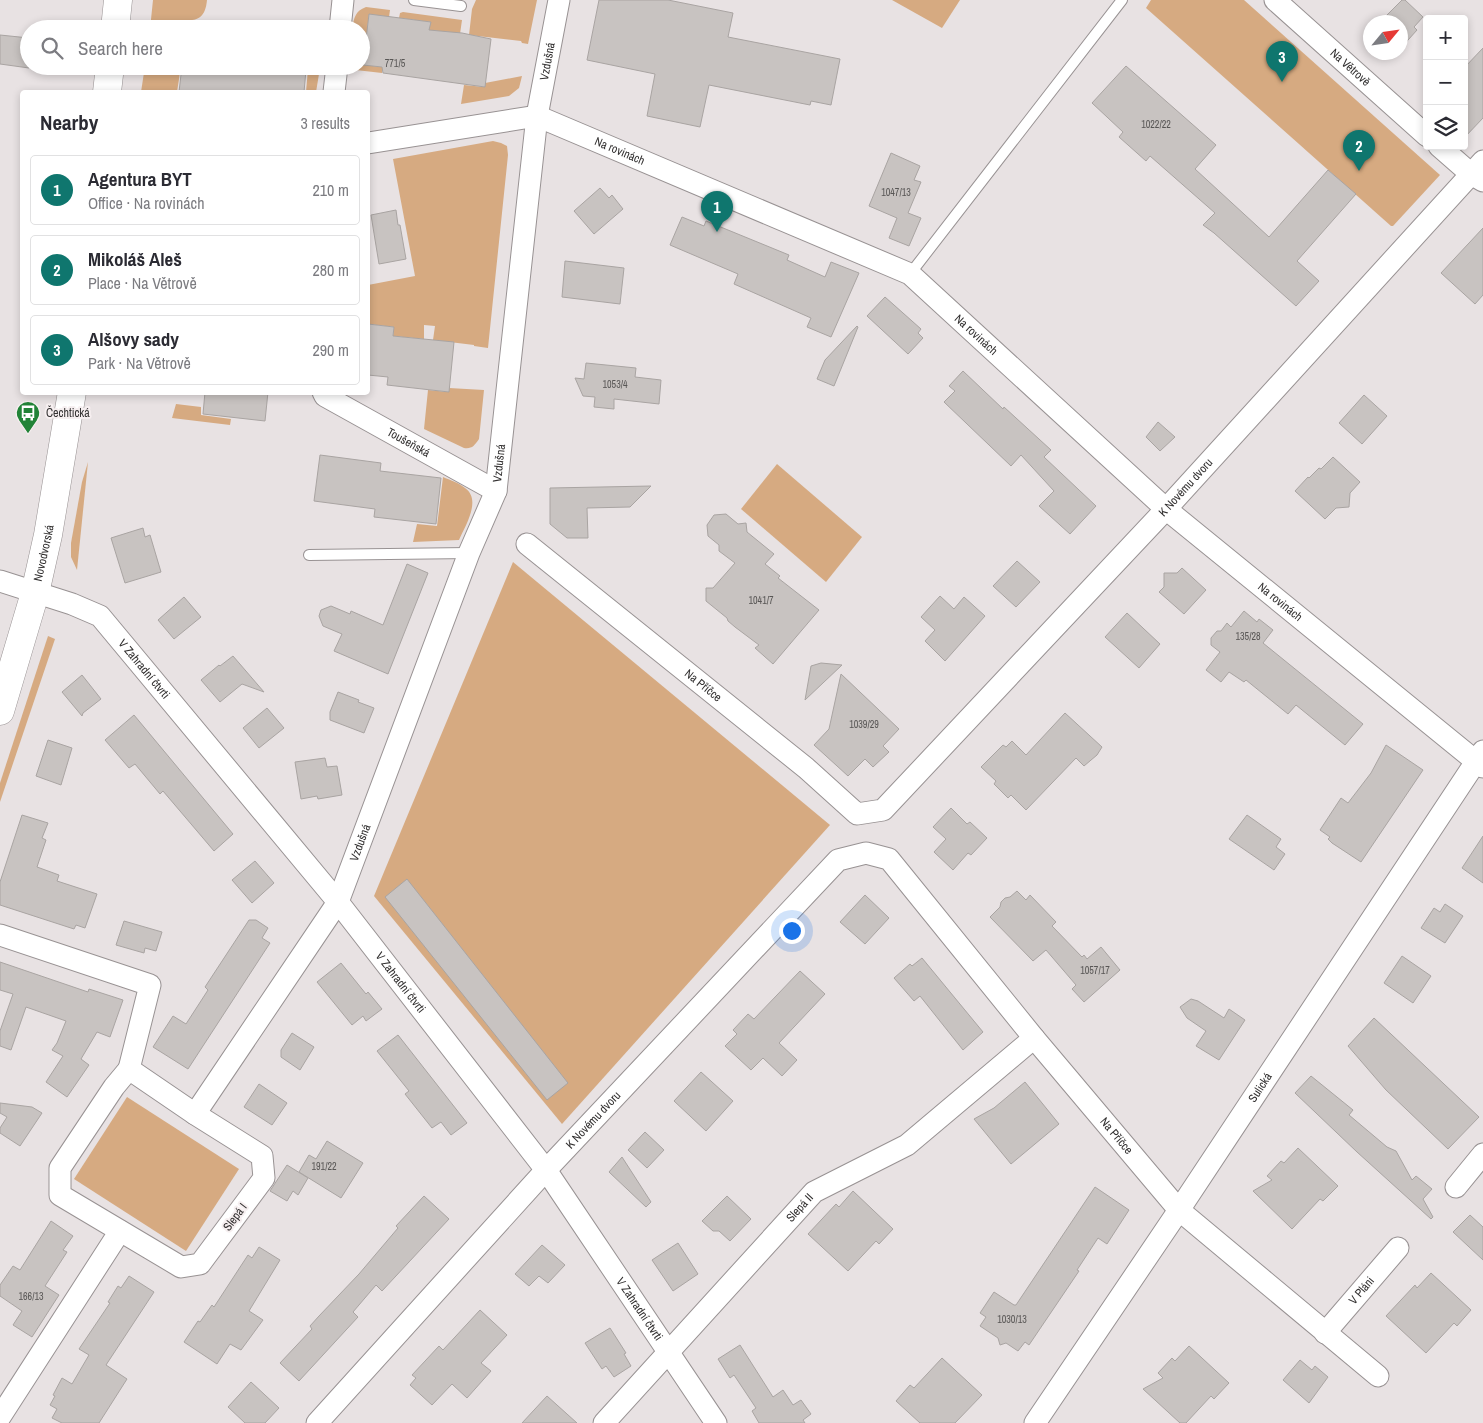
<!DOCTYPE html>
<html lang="en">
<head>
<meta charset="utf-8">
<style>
	:root { --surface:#fff; --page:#f2f2f3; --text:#2b2b33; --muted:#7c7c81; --line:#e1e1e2; --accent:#0f766e }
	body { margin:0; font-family:"Archivo Narrow",sans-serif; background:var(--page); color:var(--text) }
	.controls { position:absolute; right:15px; top:15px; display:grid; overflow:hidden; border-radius:5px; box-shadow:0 2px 8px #0003 }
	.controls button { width:45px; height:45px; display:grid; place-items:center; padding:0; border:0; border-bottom:1px solid var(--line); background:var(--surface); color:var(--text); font:25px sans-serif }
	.compass { position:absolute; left:1363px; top:15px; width:45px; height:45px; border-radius:50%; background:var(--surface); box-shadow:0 2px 8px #0003; rotate:61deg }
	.you { position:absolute; left:791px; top:930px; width:18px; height:18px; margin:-12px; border:4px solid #fff; border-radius:50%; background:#1a73e8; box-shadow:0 0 0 8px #1a73e833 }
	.badge { display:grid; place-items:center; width:32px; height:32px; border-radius:50%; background:var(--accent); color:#fff; font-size:16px; font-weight:700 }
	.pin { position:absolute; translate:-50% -41px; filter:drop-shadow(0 1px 2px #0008) }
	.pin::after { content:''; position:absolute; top:26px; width:18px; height:15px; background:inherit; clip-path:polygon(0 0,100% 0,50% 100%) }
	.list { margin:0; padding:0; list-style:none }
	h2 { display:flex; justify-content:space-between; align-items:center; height:65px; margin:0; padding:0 20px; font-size:21px }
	h2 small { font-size:16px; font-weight:400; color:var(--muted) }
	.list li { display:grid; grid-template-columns:32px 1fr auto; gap:15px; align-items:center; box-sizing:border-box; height:70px; margin:0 10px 10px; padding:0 10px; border:1px solid var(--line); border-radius:5px }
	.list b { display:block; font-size:19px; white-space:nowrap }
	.list p { margin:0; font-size:16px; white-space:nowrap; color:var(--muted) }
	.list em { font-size:16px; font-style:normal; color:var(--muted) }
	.icon { flex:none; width:28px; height:28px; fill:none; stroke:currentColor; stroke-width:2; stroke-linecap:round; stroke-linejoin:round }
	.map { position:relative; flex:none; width:1483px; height:1423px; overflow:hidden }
	.search { position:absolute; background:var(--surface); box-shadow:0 2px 8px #0003; left:20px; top:20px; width:350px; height:55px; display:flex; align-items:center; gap:12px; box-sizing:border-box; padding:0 18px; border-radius:28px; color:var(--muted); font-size:19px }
	.panel { position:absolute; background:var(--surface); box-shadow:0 2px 8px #0003; left:20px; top:90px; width:350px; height:305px; border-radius:5px }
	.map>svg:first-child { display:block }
	.green { fill:#d6aa81 }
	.building { fill:#c8c3c1; stroke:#a9a4a2 }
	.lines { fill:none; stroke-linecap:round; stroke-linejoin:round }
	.service-casing { stroke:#989293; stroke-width:12 }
	.minor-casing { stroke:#989293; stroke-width:23 }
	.secondary-casing { stroke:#989293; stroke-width:29 }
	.service { stroke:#fff; stroke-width:10 }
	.minor { stroke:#fff; stroke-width:21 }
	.secondary { stroke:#fff; stroke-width:28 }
	.labels { text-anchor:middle; stroke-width:4; stroke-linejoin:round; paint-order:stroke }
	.number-label { font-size:10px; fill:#585655 }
	.street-label { font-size:12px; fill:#333131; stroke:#f6eff0 }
	.poi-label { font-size:12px; fill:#333131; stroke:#f6eff0; text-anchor:start }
</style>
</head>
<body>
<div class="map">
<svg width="1483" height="1423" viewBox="0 0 1483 1423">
	<rect width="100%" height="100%" fill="#e8e2e3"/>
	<g class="green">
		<path d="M153 0H207C205 22 194 21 175 20L174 29H150Z"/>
		<path d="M476 0H537L528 44 522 43 521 41 469 35 472 9Z"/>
		<path d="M892 0H960L942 28Z"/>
		<path d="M1151 0H1244L1440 175 1393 226H1391L1146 8Z"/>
		<path d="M366 7 390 10 389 17 369 15 363 64 383 67 382 73 347 69 348 66H361V29H352C354 18 355 11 366 7Z"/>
		<path d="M403 12 462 20 460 34 429 30 430 22 399 18 400 13Z"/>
		<path d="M145 66H181L177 92H141Z"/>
		<path d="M290 66H317L319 74 316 92H306L308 69Z"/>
		<path d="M522 76 519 88 509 96 461 104 464 85 484 87 485 83Z"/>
		<path d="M493 141 501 143 507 146 508 155 488 348 474 346V345L433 340 435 326 424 325V339L393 336 394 327 368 324V285L415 276 393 159Z"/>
		<path d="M449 388 484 390 479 439C474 446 472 449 464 448L424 429 428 390 448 392Z"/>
		<path d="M176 404 201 407V415L231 419 230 425 172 418Z"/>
		<path d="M88 462 77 570 71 557V543L82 482Z"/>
		<path d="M777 464 862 537 826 582 741 509Z"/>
		<path d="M443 477C450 480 459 483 465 488 482 500 465 526 459 540L413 542 417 524 437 526Z"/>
		<path d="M513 562 830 825 562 1124 374 896Z"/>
		<path d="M48 636 55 639 0 802V783Z"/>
		<path d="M127 1097 239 1169 186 1251 74 1179Z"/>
	</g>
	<g class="building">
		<path d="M599 0H668L733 13 728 37 840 59 831 105 811 101 810 105 709 85 700 127 647 116 655 74 587 60Z"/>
		<path d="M1402 0H1405L1423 17 1414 27 1417 30 1400 49V22H1380Z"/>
		<path d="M369 14 431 22 429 30 462 33 491 39 485 87 383 73 382 67 363 65Z"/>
		<path d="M0 35 29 38V68L0 64Z"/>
		<path d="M1483 48V118L1464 138V68Z"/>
		<path d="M182 66H277L306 70 304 92H179Z"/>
		<path d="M1126 66 1216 145 1195 169 1269 237 1328 170 1356 194 1297 261 1319 281 1296 306 1214 233 1203 225 1215 213 1150 156 1146 161 1119 137 1123 132 1092 103Z"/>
		<path d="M891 153 920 166 914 180 921 182 908 213 921 218 909 246 889 238 897 218 869 206Z"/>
		<path d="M600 188 609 198 612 195 623 209 594 234 574 211Z"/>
		<path d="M396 210 398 225H400L406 259 379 264 371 215Z"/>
		<path d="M682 217 704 226 706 221 789 255 787 260 825 277 831 262 859 273 831 337 807 327 811 318 734 284 738 274 670 245Z"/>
		<path d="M1483 228V295L1475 304 1441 273Z"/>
		<path d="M565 261 624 268 620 304 562 297Z"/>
		<path d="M885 297 921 329 918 333 923 338 908 354 867 316Z"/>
		<path d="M368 324 394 327 393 336 454 342 449 392 387 385 388 377 368 375Z"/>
		<path d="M857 326 858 327 834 386 817 379 825 360Z"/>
		<path d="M586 363 636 368 635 377 661 380 659 404 614 399V409L594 407 595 397 583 396 575 378 584 379Z"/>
		<path d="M963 371 1003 409 1004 407 1051 450 1044 457 1096 506 1070 534 1039 506 1054 491 1021 455 1011 466 944 402 955 391 949 386Z"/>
		<path d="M205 392H268L265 421 203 414Z"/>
		<path d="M1364 395 1387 416 1362 444 1339 423Z"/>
		<path d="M1158 422 1175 437 1160 451 1146 437Z"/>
		<path d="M320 455 381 463 380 471 441 478 436 524 374 517 375 509 314 501Z"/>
		<path d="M1333 457 1360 482 1350 493 1349 507 1336 508 1325 519 1295 491 1308 477 1309 478 1319 468 1321 469Z"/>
		<path d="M651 486 630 507 587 508 588 538H567L550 524V488Z"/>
		<path d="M726 514 738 524 746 523 747 532 774 554 765 564 780 576 778 578 819 610 773 664 755 648 759 645 735 627 728 621 727 618 706 601V588H713L735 563 719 551V545L708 536 707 525 714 515Z"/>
		<path d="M143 528 145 537 150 535 161 572 125 583 111 538Z"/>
		<path d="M1017 561 1040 582 1016 607 993 586Z"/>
		<path d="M407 564 428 573 388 674 334 651 342 634 323 626 319 616 321 610 331 606 350 614 351 611 383 625Z"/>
		<path d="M1182 568 1206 590 1184 614 1159 592 1164 587V573H1177Z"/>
		<path d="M940 596 954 609 964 597 985 616 945 661 925 641 935 630 921 617Z"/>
		<path d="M184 597 201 617 174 639 158 620Z"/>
		<path d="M1244 611 1257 622 1259 619 1273 630 1263 643 1363 724 1345 745 1296 705 1288 714 1246 680 1244 682 1229 672 1221 682 1206 670 1220 652 1211 645V638L1217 631H1221L1227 623 1231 627Z"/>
		<path d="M1127 613 1160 644 1139 668 1105 637Z"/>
		<path d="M233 656 264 692 242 684 220 702 201 680 219 665 220 666Z"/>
		<path d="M821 663 842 665 805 700 811 666Z"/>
		<path d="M841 674 899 729 883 746 889 752 873 767 865 759 848 776 814 745 829 729Z"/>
		<path d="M82 675 101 699 83 713 82 716 62 692Z"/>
		<path d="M338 692 359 700 358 702 374 708 364 733 330 720V712Z"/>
		<path d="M267 708 284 728 259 748 243 728Z"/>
		<path d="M1065 713 1102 747 1097 755 1084 766 1076 758 1026 810 1011 795 1008 798 994 784 996 781 981 767 1003 745 1006 747 1012 741 1026 755Z"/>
		<path d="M134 715 233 834 214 851 163 791 160 794 135 764 129 768 105 740Z"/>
		<path d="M48 740 72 748 61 785 36 776Z"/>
		<path d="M1386 745 1423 770 1361 862 1332 843 1328 839 1330 837 1320 830 1341 798 1348 803 1371 773Z"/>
		<path d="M325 758 327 767 337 766 342 795 318 799 317 796 301 799 295 762Z"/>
		<path d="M951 808 967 824 970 822 987 838 971 855 968 853 953 870 934 852 946 839 933 827Z"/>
		<path d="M22 815 48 823 42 838 46 840 37 867 59 875 57 881 97 894 85 928 76 925 74 929 0 905V882Z"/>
		<path d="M1247 815 1281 839 1276 847 1285 854 1274 870 1229 839Z"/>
		<path d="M1483 836V883L1462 868Z"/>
		<path d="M255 861 274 883 252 903 232 880Z"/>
		<path d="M407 879 568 1083 547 1100 385 897Z"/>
		<path d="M1017 891 1026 900 1030 895 1056 922 1052 926 1082 957 1084 955 1087 959 1101 947 1120 970 1084 1002 1072 989 1076 985 1046 950 1033 961 990 917 1000 907 1001 902 1005 898 1010 897Z"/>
		<path d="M865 895 889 918 865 944 840 922Z"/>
		<path d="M1445 904 1463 916 1445 943 1421 928 1434 908 1440 912Z"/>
		<path d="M249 920H256L268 928 262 938 270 943 188 1069 153 1047 173 1016 186 1024 208 990 205 987Z"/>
		<path d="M124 921 162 932 156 951 145 948 144 953 116 945Z"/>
		<path d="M1402 956 1431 976 1413 1003 1384 983Z"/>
		<path d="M922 958 983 1032 963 1050 920 996 914 1001 894 978 910 964 912 966Z"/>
		<path d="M0 962 88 992 89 989 123 1000 110 1037 97 1032 81 1059 89 1065 67 1097 46 1082 63 1056 52 1050 57 1043 66 1021 26 1007 11 1050 0 1046V1031L13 994 0 990Z"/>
		<path d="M341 963 366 994 368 992 382 1009 366 1021 363 1016 352 1025 317 982Z"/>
		<path d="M800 971 825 994 779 1043 797 1060 782 1076 763 1058 751 1070 725 1046 737 1034 733 1030 748 1014 754 1019Z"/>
		<path d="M1191 999 1198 1001 1224 1018 1229 1009 1245 1020 1219 1060 1196 1046 1206 1031 1187 1018 1180 1007Z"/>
		<path d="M1374 1018 1479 1117 1448 1149 1386 1090 1348 1046Z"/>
		<path d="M292 1033 314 1047 300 1070 281 1057V1050Z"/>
		<path d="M398 1035 467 1123 451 1135 441 1122 432 1128 405 1094 409 1091 377 1051Z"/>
		<path d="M701 1072 733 1101 706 1131 674 1101Z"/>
		<path d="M1311 1076 1353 1110 1349 1115 1387 1147 1396 1151 1412 1180 1416 1176 1432 1189 1423 1199 1433 1217 1431 1219 1357 1152 1295 1093Z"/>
		<path d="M1025 1082 1059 1124 1011 1164 974 1119 994 1108Z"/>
		<path d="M259 1084 287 1103 272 1125 244 1107Z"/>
		<path d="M0 1103 32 1107 42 1113 20 1146 0 1133V1128L7 1117 0 1113Z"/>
		<path d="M645 1132 664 1150 647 1168 628 1150Z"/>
		<path d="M327 1141 363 1163 341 1198 299 1172 309 1155 316 1159Z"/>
		<path d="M1298 1148 1338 1186 1323 1201 1320 1199 1292 1229 1253 1191 1272 1180 1267 1176 1281 1161 1284 1163Z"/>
		<path d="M622 1157 651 1202 646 1207 609 1172Z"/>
		<path d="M287 1165 308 1178 298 1195 293 1191 287 1201 270 1191Z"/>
		<path d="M1095 1187 1129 1210 1107 1244 1098 1238 1077 1270 1079 1271 1029 1345 1025 1342 1018 1351 1006 1343 1000 1345 998 1338 980 1326 986 1317 980 1313 994 1292 1014 1305H1016Z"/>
		<path d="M853 1191 893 1229 879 1244 876 1241 848 1271 808 1234 836 1204 839 1207Z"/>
		<path d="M424 1196 449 1219 382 1291 376 1285 353 1312 358 1317 299 1381 280 1363 312 1329 310 1326 319 1316 359 1274 398 1228 396 1226Z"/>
		<path d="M727 1196 751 1219 730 1241 719 1231H713L702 1221Z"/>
		<path d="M1470 1215 1483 1227V1260L1453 1232Z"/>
		<path d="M51 1221 73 1236 63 1250 67 1252 45 1286 59 1295 32 1337 13 1325 22 1311 0 1296V1285L13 1266 20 1270Z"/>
		<path d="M678 1243 698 1274 673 1291 652 1260Z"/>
		<path d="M542 1245 565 1265 548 1283 539 1276 529 1286 515 1274Z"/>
		<path d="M259 1247 280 1260 249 1311 263 1320 241 1350 230 1344 217 1364 184 1342 198 1321 200 1322 212 1305 214 1307 248 1255 252 1258Z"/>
		<path d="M1431 1273 1471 1310 1457 1326 1454 1323 1426 1353 1386 1316 1415 1285 1417 1288Z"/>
		<path d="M129 1276 154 1292 106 1365 127 1379 99 1423H62L52 1418 57 1409 50 1405 55 1396 53 1395 62 1378 72 1384 89 1355 79 1349 110 1303 108 1302 118 1286 121 1288Z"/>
		<path d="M480 1310 507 1335 481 1363 491 1371 467 1398 452 1384 432 1405 410 1385 416 1378 412 1375 439 1346 443 1350Z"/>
		<path d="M610 1328 626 1353 624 1354 631 1366 614 1377 606 1366 602 1369 585 1343Z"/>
		<path d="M740 1345 773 1397 783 1390 793 1405 801 1400 811 1414 803 1420 805 1423H759L752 1411 756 1408 734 1375 730 1378 718 1359Z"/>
		<path d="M1189 1346 1229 1383 1214 1399 1211 1396 1186 1423H1180L1143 1389 1163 1378 1158 1373 1172 1358 1175 1361Z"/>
		<path d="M942 1358 982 1395 955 1423H920L896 1401 910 1385 914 1388Z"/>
		<path d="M1300 1360 1312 1370 1315 1366 1328 1377 1309 1403 1283 1380Z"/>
		<path d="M251 1382 279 1408 265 1423H245L228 1407Z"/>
		<path d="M547 1396 577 1423H522Z"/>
	</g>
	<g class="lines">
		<g class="service-casing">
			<g id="service">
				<path d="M414 0 461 6"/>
				<path d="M910 274 1122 0"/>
				<path d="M309 555 469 553"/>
			</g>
		</g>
		<g class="minor-casing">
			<g id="minor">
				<path id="s1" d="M1275 0 1427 136"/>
				<path d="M340 29 343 0"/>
				<path d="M334 92 337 66"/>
				<path id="s2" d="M368 143 537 116 910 274 1166 509 1483 767"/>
				<path d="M1439 146 1471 174 1483 181"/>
				<path id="s3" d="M323 392 325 396 496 491"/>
				<path id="s4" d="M527 544 806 768 857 814 883 810 1166 509 1483 161"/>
				<path id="s5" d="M0 581 72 604 100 616 338 902 546 1170 716 1423"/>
				<path d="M0 935 150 985 129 1069"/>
				<path d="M129 1069 195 1114 262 1156 264 1178 200 1264 181 1267 60 1195V1168L114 1087Z"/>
				<path id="s6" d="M195 1114 338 902 469 553 496 491 537 116 559 0"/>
				<path d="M1456 1187 1483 1154"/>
				<path id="s7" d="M1325 1333 1398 1248"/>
				<path d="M0 1417 120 1231"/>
				<path id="s8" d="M317 1423 546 1170 838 860 866 853 889 859 1034 1038 1179 1210 1378 1376"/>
				<path id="s9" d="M604 1423 814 1192 907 1145 1034 1038"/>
				<path id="s10" d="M1035 1423 1179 1210 1483 751"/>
			</g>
		</g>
		<g class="secondary-casing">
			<g id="secondary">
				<path d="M115 29 118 0"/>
				<path d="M107 92 110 66"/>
				<path id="s11" d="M0 711 35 593 48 535 72 392"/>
			</g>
		</g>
		<use href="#service" class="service"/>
		<use href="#minor" class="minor"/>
		<use href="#secondary" class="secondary"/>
	</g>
	<defs>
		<g id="bus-pin" transform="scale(1.25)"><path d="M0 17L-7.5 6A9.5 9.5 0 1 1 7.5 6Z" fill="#218337" stroke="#f6eff0"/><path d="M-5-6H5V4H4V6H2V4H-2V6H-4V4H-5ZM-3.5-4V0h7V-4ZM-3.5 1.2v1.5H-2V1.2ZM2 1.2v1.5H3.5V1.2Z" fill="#fff"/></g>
	</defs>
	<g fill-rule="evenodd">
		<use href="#bus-pin" x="28" y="413"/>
	</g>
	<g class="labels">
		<g class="number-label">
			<text x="395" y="67">771/5</text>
			<text x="1156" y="128">1022/22</text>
			<text x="896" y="196">1047/13</text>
			<text x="615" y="388">1053/4</text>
			<text x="761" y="604">1041/7</text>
			<text x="1248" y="640">135/28</text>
			<text x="864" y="728">1039/29</text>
			<text x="1095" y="974">1057/17</text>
			<text x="324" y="1170">191/22</text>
			<text x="31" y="1300">166/13</text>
			<text x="1012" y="1323">1030/13</text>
		</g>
		<g class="street-label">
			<text dy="4" stroke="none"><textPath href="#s6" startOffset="1129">Vzdušná</textPath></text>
			<text dy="4" stroke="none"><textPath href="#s1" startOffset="101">Na Větrově</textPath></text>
			<text dy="4" stroke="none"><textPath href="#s2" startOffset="261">Na rovinách</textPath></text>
			<text dy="4" stroke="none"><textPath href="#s2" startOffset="666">Na rovinách</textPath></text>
			<text dy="4" stroke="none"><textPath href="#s3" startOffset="100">Toušeňská</textPath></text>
			<text dy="4" stroke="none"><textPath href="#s6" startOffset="724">Vzdušná</textPath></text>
			<text dy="4" stroke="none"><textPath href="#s4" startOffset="895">K Novému dvoru</textPath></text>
			<text dy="4" stroke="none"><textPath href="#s11" startOffset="164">Novodvorská</textPath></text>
			<text dy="4" stroke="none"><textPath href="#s2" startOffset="1071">Na rovinách</textPath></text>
			<text dy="4" stroke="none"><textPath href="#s5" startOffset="175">V Zahradní čtvrti</textPath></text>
			<text dy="4" stroke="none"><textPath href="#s4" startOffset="226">Na Příčce</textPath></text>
			<text dy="4" stroke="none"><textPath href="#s6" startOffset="319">Vzdušná</textPath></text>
			<text dy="4" stroke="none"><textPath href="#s5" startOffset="580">V Zahradní čtvrti</textPath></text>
			<text dy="4" stroke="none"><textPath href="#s10" startOffset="404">Sulická</textPath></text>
			<text dy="4" stroke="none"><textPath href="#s8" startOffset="410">K Novému dvoru</textPath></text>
			<text dy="4" stroke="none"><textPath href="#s8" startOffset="1178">Na Příčce</textPath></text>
			<text dy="4" stroke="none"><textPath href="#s9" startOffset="291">Slepá II</textPath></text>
			<text transform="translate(235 1217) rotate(-53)" y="4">Slepá I</text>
			<text dy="4" stroke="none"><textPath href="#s7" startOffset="56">V Pláni</textPath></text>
			<text dy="4" stroke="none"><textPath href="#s5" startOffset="985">V Zahradní čtvrti</textPath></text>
		</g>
		<g class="poi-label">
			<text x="46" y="417">Čechtická</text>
		</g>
	</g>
</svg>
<div class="controls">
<button>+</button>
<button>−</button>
<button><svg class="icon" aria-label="layers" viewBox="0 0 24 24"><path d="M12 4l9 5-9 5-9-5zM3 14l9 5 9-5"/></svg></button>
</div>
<svg class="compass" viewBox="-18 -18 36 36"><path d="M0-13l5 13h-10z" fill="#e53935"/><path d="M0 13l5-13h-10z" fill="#7c7c81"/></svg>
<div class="you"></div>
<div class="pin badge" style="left:717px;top:232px">1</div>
<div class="pin badge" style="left:1359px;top:171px">2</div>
<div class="pin badge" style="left:1282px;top:82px">3</div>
<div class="search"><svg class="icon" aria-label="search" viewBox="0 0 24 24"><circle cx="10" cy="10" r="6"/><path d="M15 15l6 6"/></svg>Search here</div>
<section class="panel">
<h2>Nearby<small>3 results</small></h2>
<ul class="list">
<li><span class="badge">1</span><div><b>Agentura BYT</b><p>Office · Na rovinách</p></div><em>210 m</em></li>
<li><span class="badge">2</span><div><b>Mikoláš Aleš</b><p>Place · Na Větrově</p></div><em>280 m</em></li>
<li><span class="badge">3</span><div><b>Alšovy sady</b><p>Park · Na Větrově</p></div><em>290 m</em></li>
</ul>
</section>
</div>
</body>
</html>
